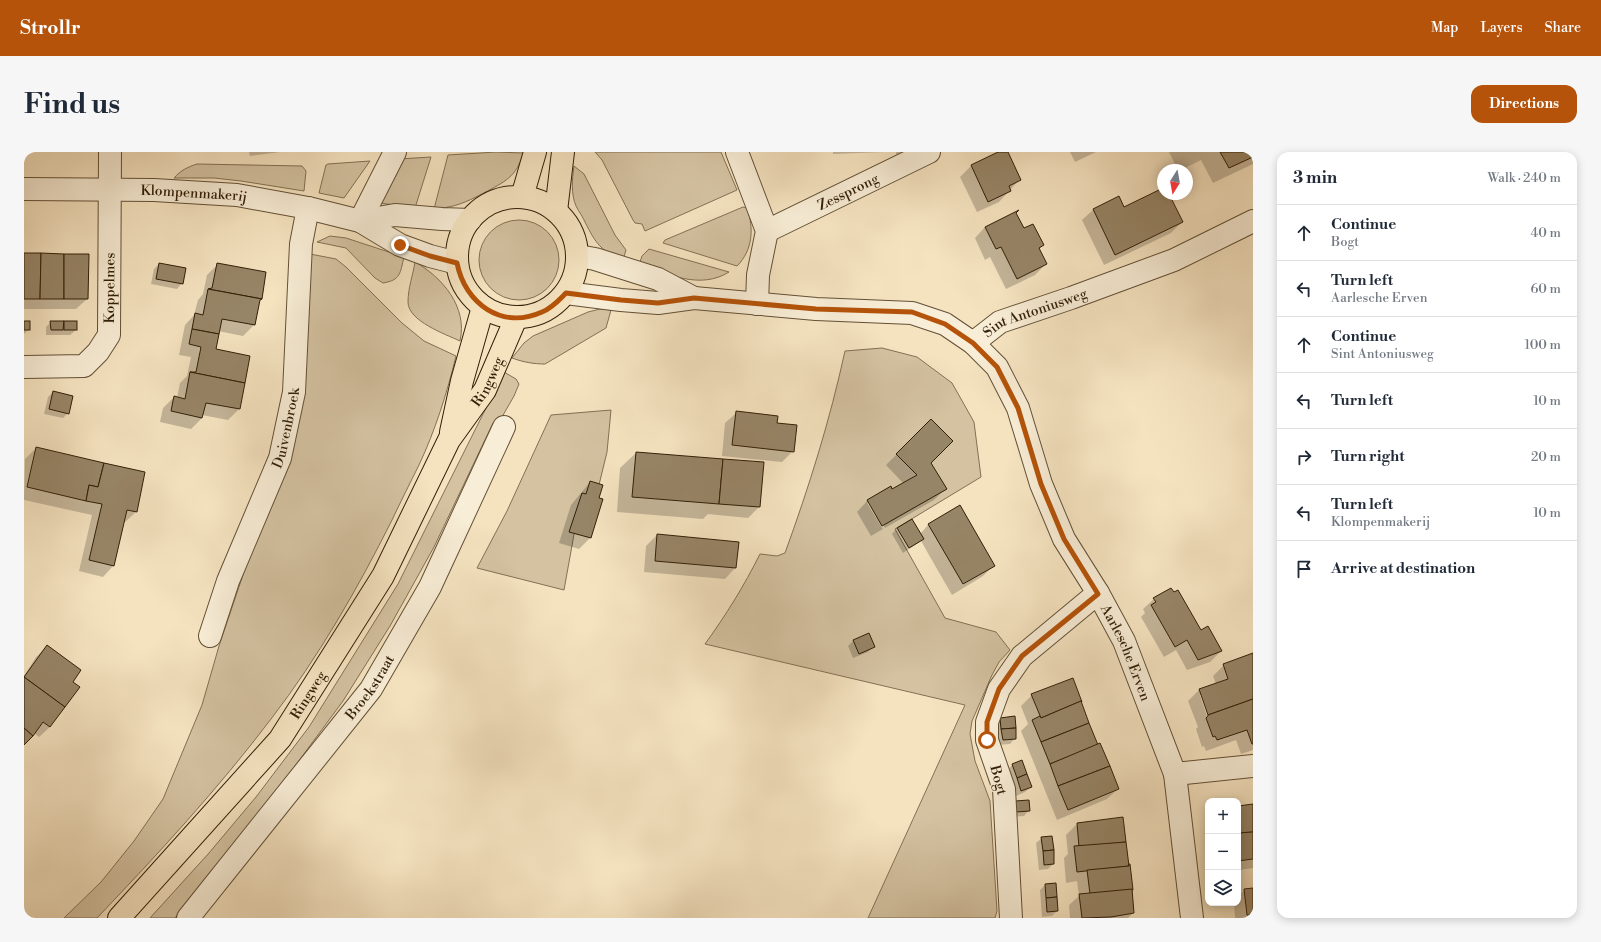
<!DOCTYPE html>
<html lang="en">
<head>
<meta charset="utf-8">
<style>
	:root { --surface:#fff; --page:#f6f6f7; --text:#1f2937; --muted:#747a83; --line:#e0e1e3; --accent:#b45309 }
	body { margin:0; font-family:"Libre Bodoni",serif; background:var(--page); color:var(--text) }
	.controls { position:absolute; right:12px; bottom:12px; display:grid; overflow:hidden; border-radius:8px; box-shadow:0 2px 10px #0003 }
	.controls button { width:36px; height:36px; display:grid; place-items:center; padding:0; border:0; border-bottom:1px solid var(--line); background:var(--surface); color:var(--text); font:20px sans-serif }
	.compass { position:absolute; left:1133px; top:12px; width:36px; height:36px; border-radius:50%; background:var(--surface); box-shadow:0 2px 10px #0003; rotate:191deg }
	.stop { position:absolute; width:12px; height:12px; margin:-9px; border:3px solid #b45309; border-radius:50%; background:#fff }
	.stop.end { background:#b45309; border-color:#fff; box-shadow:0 1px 4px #0008 }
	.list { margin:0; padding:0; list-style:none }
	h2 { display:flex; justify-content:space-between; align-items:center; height:52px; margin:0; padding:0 16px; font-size:17px }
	h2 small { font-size:13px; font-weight:400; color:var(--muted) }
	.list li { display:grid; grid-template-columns:26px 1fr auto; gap:12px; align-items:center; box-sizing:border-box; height:56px; padding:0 16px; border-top:1px solid var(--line) }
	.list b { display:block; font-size:15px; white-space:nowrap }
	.list p { margin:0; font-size:13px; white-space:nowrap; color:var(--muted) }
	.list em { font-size:13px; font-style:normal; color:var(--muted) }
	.icon { flex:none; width:22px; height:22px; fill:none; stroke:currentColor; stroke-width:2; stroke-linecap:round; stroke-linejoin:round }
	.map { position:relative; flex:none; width:1229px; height:766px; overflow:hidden; border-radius:12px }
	header { display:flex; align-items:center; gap:24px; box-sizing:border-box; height:56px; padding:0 20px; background:var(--accent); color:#fff }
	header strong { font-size:19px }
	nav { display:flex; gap:22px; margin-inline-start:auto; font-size:14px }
	.intro { display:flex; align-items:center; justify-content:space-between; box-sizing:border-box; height:96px; padding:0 24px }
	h1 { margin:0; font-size:28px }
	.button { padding:10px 18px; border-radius:12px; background:var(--accent); color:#fff; font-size:14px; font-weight:700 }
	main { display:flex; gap:24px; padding:0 24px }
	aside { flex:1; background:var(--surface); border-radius:12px; box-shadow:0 2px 10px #0003 }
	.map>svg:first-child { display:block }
	.green { fill:#d4c2a1; stroke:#837054 }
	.shadow { fill:#0003; fill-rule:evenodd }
	.building { fill:#978567; stroke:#321f07 }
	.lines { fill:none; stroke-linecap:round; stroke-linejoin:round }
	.minor-casing { stroke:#635035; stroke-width:24 }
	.major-casing { stroke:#321f07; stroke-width:24 }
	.minor { stroke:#f8edd6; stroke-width:22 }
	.major { stroke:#f5e3c0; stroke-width:22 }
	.route { stroke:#b45309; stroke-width:5 }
	.labels { text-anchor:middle; stroke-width:3; stroke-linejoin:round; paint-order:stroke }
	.street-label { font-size:14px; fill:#321f07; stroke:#f8edd6 }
</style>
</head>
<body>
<header>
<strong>Strollr</strong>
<nav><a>Map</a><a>Layers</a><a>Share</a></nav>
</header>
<div class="intro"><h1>Find us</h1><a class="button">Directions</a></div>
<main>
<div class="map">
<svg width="1229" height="766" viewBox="0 0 1229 766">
	<rect width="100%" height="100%" fill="#f5e3c0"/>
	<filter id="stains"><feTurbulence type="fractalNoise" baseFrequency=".005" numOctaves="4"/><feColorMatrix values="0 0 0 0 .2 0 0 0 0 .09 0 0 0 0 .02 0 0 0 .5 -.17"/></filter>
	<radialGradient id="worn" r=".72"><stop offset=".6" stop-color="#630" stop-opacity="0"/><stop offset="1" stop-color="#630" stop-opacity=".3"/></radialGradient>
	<g class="green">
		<path d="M472 0 499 1C493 25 480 30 460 41 440 51 432 55 410 57L424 3Z"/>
		<path d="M571 0H697L713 38 621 79 618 72 611 71 609 68 578 8Z"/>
		<path d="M407 5 391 56 356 51 375 7Z"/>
		<path d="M346 9 320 46 295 41 302 13 304 12Z"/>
		<path d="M173 12 278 14 282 19 280 39 217 29 190 26H150C157 18 164 15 173 12Z"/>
		<path d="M550 14 560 22 591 83 602 98 599 108C577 99 572 92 561 70 559 65 555 60 552 54 547 42 548 28 550 14Z"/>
		<path d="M719 55 723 56C730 76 729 98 713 114L639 91 641 88Z"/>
		<circle cx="495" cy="108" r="40"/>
		<path d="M306 84 322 86 380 105C376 121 377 128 359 131L351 126 322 96 293 90Z"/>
		<path d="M625 97 705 120C676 138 645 122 615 113L618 104Z"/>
		<path d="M286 102 312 107 322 115 378 171 400 189 432 204C423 241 411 279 395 313 386 331 377 349 368 368 334 436 294 506 247 567 194 637 134 702 73 766H40L77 730 110 689 139 647 178 553 195 494 226 402 264 308Z"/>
		<path d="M391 110C418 125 444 155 436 189 421 182 384 169 384 150 384 136 389 123 391 110Z"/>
		<path d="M576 157 587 158 582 176 521 212C509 212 499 210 488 206L500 191 509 184 564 160Z"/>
		<path d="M858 196 893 205 928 231 950 270 957 325 871 377 921 466 972 480 986 498 975 510 968 523 948 569 946 582 951 609 966 649 973 759 971 766H844L941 553 681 492C702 463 720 434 736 402L753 404 761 401C785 335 806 268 821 199Z"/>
		<path d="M480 220 492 227 495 232 490 244 474 272 469 271 410 395 366 474 319 549 237 660 196 708 151 766H126L185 701 232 645 285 575 374 432Z"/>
		<path d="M587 258 583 300 574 337 556 349 540 438 453 416 483 359 527 263Z"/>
	</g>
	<g class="shadow">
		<path d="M225 0H256L226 4Z"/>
		<path d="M809 0H860L809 2Z"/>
		<path d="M872 0H892L872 9Z"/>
		<path d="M976 0H983L996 27 975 50 953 60 936 25 947 14Z"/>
		<path d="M1046 0H1072L1051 10Z"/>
		<path d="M1145 0H1229V12L1189 31 1177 8 1157 18H1154Z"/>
		<path d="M1139 37V42H1144L1158 70 1147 81 1080 113 1058 68 1069 58 1095 45 1100 56Z"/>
		<path d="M961 75 999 77 1019 93 1015 97 1022 112 1011 123 982 137 966 105 961 108 951 86Z"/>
		<path d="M0 102 63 147 52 157H0Z"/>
		<path d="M135 112 158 131 153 137 127 132 130 117Z"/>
		<path d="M194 112 241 121 230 173 219 184 194 179 191 198 215 257 204 268 178 263V266L167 277 136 270 139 256 150 245 153 246 156 231 163 224 167 205 155 203 161 173 170 163 174 148 179 142 183 123Z"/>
		<path d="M0 170 5 177 0 182Z"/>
		<path d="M27 170H52V178L46 183H22V175Z"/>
		<path d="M29 240 44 261 39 266 20 262 24 245Z"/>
		<path d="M712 261 752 272 769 299 758 310 698 304 701 271Z"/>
		<path d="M907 268 906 311 921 337 910 348 861 376 846 351H843L859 377 847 384 833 360 843 349 868 339 880 332 862 313Z"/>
		<path d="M12 296 112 360 101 370H99L89 414 79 425 55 419 68 363 0 348 1 307Z"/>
		<path d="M612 301 738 311 735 355 724 366 684 362 679 367 593 360 596 316Z"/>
		<path d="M566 330 573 346 578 348 566 386 555 397 535 391 547 353Z"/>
		<path d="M936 355 970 413 959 424 928 443 897 389 879 401 868 382 873 376 896 382 904 373Z"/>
		<path d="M633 383 711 416 701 427 620 420 622 394Z"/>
		<path d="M1149 442 1177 480 1197 499 1186 510 1163 518 1152 498 1140 505 1117 465 1121 461 1119 457 1130 447Z"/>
		<path d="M829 489 850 494 844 500 829 506 824 494Z"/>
		<path d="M23 494 47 531 26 575 15 585 10 581 0 592V524L12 505Z"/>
		<path d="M1229 503V598L1217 602 1212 588 1182 599 1180 594 1178 595 1172 577 1174 575 1164 549 1175 538 1192 532 1189 524 1200 513ZM1176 543H1178L1187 569 1185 570Z"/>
		<path d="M1008 543 1073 593 1094 637 1083 647 1033 668 997 579 1004 572 997 554Z"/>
		<path d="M977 567 991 586 986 592 974 593 971 572Z"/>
		<path d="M997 610 1007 635 1001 640 992 644 983 619 988 613Z"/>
		<path d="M1229 653V716L1214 718V655Z"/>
		<path d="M986 656 1005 658 1000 664 987 665Z"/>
		<path d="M1053 672 1109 761 1104 766H1046L1045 753 1055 744 1053 729 1042 731 1040 706 1044 702 1042 683Z"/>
		<path d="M1018 686 1029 712 1024 717 1015 718 1012 691Z"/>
		<path d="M1021 733 1033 759 1028 764 1018 765 1016 738Z"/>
		<path d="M1229 737V766H1211L1210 751H1214V745L1220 738Z"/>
	</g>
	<g class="building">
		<path d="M974 0H984L997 28 985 34 987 39 964 50 947 13Z"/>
		<path d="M1196 0H1229V5L1205 16Z"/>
		<path d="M1139 36V42H1145L1159 70 1091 103 1069 57 1095 44 1100 55Z"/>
		<path d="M995 58 992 61 1000 76 1009 72 1020 93 1015 96 1023 112 993 127 977 95 972 97 961 75Z"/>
		<path d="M0 101H17L16 147H0Z"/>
		<path d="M17 101 40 102V147H16Z"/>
		<path d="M40 102H65L64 147H40Z"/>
		<path d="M135 111 162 116 159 132 132 127Z"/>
		<path d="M193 111 242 120 238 147 184 137 188 136Z"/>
		<path d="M184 137 238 147 236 148 231 173 198 167 195 182 168 177 171 161 179 163Z"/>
		<rect x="0" y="169" width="6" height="9"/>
		<path d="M26 169H40L39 178H27Z"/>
		<rect x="40" y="169" width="13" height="9"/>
		<path d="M168 177 195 182 192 197 226 204 221 231 166 220H172L177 195 165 192Z"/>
		<path d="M166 220 221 231 216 257 182 251 178 266 147 259 150 244 161 247Z"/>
		<path d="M29 239 49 244 45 262 25 257Z"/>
		<path d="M712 259 754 264 753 271 773 273 770 300 708 293Z"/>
		<path d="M907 267 929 289 907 311 923 337 858 374 843 348 867 334 868 337 893 323 872 302Z"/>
		<path d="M12 295 80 311 74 335 65 333 62 349 3 335Z"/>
		<path d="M612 300 699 307 695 352 608 345Z"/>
		<path d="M699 307 740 310 736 355 695 352Z"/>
		<path d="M80 311 121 320 113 360 103 358 90 414 65 408 78 352 62 349 65 333 74 335Z"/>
		<path d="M566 329 579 333 575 346 579 347 567 386 545 380 558 341 562 342Z"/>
		<path d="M936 353 971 414 939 432 904 372Z"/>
		<path d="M888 367 900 387 885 396 873 376Z"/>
		<path d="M633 382 715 390 712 416 631 409Z"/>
		<path d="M1147 436 1150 440 1154 438 1177 478 1184 474 1198 499 1174 508 1163 488 1151 495 1127 453 1132 450 1129 446Z"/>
		<path d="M845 481 851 495 835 502 829 488Z"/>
		<path d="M23 493 57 518 49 530 56 535 41 555 0 525Z"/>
		<path d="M1229 501V547L1184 563 1175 537 1204 527 1199 512Z"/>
		<path d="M0 525 41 555 26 575 19 570 9 584 0 576Z"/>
		<path d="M1049 526 1058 550 1057 549 1017 566 1007 542Z"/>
		<path d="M1229 547V592H1228L1223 578 1193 588 1191 584 1189 585 1182 566 1184 564V563Z"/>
		<path d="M1057 549 1065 571 1017 590 1008 568 1016 564 1017 566Z"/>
		<path d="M991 564 992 576 977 577 976 566Z"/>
		<path d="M1065 571 1074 593 1026 612 1017 590Z"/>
		<path d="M0 576 9 584 0 593Z"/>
		<path d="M992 576V587L979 588 977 577Z"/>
		<path d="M1076 591 1086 614 1034 634 1026 612Z"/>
		<path d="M998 608 1003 622 993 626 988 612Z"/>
		<path d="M1086 614 1095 637 1044 658 1034 634Z"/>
		<path d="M1003 622 1008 635 997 639 993 626Z"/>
		<path d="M1005 648 1006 659 992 660 991 649Z"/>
		<path d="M1229 652V680L1214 681V654Z"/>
		<path d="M1099 665 1102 690 1055 695 1053 671Z"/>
		<path d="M1229 680V707L1214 709V681Z"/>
		<path d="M1028 684 1030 698 1019 699 1017 685Z"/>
		<path d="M1102 690 1105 714 1053 720 1050 694Z"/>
		<path d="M1030 698V712L1020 713 1019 699Z"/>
		<path d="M1105 712H1106L1109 738 1066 742 1063 718 1105 714Z"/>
		<path d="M1032 731 1033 745 1022 746 1021 732Z"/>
		<path d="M1229 736V763H1223L1220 737Z"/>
		<path d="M1108 737 1110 761 1087 765 1058 766 1055 742Z"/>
		<path d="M1033 745 1034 759 1023 760 1022 746Z"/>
	</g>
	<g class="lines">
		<g class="minor-casing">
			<g id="minor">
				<path d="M713 0 743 79 734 123 733 152"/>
				<path id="s1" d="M0 37 130 38 213 43 284 56 336 69 376 93 406 104 433 111"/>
				<path d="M336 69 371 63 418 67 446 68"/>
				<path d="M336 69 371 0"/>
				<path id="s2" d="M743 79 905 0"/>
				<path d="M554 104 571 107 634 127 670 146"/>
				<path id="s3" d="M542 141 597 148 634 151 670 146 792 157 888 161 921 172 949 191 973 215 994 256 1017 332 1040 387 1074 441 1100 489 1151 622 1168 766"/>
				<path id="s4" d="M949 191 976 170 1047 146 1150 108 1229 69"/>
				<path id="s5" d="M0 215 60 214 74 200 85 183 86 0"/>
				<path id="s6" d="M186 484 204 429 256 306 270 240 277 92 284 56"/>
				<path d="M1151 622 1229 614"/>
				<path id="s7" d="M164 766 347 537 406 435 480 275"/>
				<path d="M987 766 980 637 963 588V570L975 537 998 504 1074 441"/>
			</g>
		</g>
		<g class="major-casing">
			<g id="major">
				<circle cx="493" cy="105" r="60"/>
				<path d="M498 45 511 0"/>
				<path d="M532 59 539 0"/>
				<path d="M427 280 438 229 459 155"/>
				<path id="s8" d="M95 766 256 587 359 424 425 288 461 238 492 166"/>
			</g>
		</g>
		<use href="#minor" class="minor"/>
		<use href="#major" class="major"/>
	</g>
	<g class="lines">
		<path class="route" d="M376 93 406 104 433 111C441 152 478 178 518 160 528 156 535 148 542 141L597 148 634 151 670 146 792 157 888 160 921 172 949 191 973 215 994 256 1017 332 1040 387 1074 442 998 504 975 537 963 570V588"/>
	</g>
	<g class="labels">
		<g class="street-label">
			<text dy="5" stroke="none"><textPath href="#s2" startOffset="90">Zessprong</textPath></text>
			<text dy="5" stroke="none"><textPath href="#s1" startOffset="170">Klompenmakerij</textPath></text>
			<text dy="5" stroke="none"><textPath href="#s5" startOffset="147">Koppelmes</textPath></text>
			<text dy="5" stroke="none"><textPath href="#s4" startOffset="70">Sint Antoniusweg</textPath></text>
			<text dy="5" stroke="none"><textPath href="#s8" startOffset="655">Ringweg</textPath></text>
			<text dy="5" stroke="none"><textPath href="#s6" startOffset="222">Duivenbroek</textPath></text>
			<text dy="5" stroke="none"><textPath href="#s3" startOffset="765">Aarlesche Erven</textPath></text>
			<text dy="5" stroke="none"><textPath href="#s7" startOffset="294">Broekstraat</textPath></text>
			<text dy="5" stroke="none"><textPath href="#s8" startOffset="293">Ringweg</textPath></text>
			<text transform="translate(975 628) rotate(75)" y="5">Bogt</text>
		</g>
	</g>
	<rect width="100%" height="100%" filter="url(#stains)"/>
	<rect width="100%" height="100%" fill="url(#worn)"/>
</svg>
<div class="controls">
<button>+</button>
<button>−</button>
<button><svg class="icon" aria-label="layers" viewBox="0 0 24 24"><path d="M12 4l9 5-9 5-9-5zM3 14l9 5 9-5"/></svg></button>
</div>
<svg class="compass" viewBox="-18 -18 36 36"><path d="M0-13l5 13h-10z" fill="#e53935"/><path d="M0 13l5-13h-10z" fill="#747a83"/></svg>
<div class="stop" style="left:963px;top:588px"></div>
<div class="stop end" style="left:376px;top:93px"></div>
</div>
<aside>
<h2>3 min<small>Walk · 240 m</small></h2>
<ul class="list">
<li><svg class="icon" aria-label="ahead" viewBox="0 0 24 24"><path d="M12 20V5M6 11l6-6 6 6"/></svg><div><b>Continue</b><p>Bogt</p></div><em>40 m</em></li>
<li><svg class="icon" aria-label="left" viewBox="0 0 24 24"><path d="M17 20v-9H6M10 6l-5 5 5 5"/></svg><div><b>Turn left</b><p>Aarlesche Erven</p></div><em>60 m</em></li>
<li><svg class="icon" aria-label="ahead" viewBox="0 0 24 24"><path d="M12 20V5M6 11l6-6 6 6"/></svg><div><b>Continue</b><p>Sint Antoniusweg</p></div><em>100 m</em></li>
<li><svg class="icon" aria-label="left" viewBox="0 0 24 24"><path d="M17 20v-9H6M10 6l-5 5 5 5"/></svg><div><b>Turn left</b></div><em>10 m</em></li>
<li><svg class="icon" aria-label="right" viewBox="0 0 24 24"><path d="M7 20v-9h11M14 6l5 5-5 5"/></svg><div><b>Turn right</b></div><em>20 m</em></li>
<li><svg class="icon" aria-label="left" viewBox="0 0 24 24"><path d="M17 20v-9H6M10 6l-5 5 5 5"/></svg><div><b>Turn left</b><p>Klompenmakerij</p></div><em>10 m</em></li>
<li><svg class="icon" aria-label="arrive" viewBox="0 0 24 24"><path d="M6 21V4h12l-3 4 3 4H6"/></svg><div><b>Arrive at destination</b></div></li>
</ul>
</aside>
</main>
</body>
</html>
